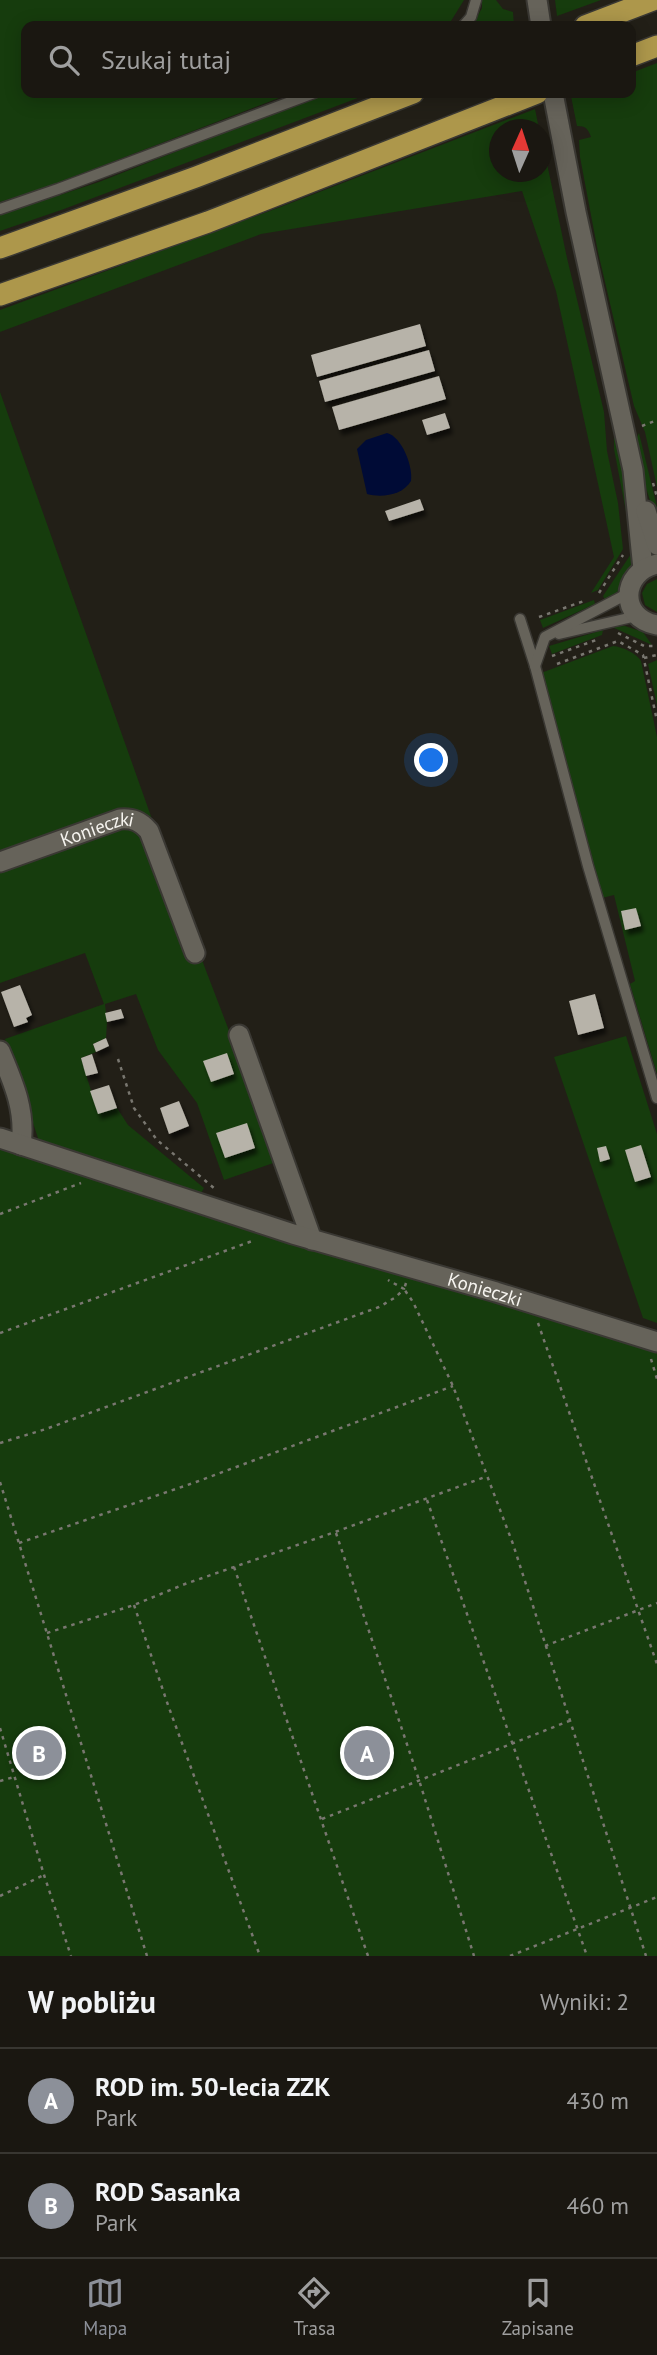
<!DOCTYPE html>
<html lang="pl">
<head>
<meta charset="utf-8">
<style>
	:root { --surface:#1a1711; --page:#23201a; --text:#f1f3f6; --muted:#9f9f9f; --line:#383631; --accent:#8c9099 }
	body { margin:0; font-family:"PT Sans",sans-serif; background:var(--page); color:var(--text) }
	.compass { position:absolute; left:489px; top:119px; width:63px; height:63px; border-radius:50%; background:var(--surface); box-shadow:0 4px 18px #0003; rotate:3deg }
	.you { position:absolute; left:432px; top:761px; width:24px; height:24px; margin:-18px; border:5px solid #fff; border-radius:50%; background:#1a73e8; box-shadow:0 0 0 10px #1a73e833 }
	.badge { display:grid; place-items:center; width:46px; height:46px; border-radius:50%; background:var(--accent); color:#fff; font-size:23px; font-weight:700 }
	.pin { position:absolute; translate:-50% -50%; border:4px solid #fff; box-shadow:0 2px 7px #0006 }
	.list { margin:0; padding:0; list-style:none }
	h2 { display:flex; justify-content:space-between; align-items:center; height:91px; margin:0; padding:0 28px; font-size:30px }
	h2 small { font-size:23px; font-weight:400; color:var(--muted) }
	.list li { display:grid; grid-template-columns:46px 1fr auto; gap:21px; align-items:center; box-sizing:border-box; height:105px; padding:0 28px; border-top:2px solid var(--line) }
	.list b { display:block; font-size:26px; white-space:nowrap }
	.list p { margin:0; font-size:23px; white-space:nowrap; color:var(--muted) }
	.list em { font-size:23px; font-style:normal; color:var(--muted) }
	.icon { flex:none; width:38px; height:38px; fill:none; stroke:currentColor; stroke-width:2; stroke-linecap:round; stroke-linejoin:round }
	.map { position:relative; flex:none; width:657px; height:1956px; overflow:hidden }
	.search { position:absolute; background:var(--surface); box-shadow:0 4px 18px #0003; left:21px; right:21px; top:21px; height:77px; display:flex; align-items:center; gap:18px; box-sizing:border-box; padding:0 24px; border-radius:14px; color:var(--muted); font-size:26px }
	.sheet { height:301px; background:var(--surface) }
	nav { display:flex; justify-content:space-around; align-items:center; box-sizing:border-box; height:98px; border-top:2px solid var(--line); background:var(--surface); font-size:19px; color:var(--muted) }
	nav a { display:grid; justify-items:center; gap:4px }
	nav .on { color:var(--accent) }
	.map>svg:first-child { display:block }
	.green { fill:#163c0d }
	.water { fill:#000b36 }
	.building { fill:#b7b3a9; filter:url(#shadow) }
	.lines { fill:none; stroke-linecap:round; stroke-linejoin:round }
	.lane-casing { stroke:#3a3833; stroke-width:13 }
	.street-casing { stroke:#3a3833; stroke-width:23 }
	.primary-casing { stroke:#3a3833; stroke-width:24 }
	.path { stroke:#797770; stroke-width:2.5; stroke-dasharray:3.5 5; stroke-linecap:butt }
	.lane { stroke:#66635a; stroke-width:10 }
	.street { stroke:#66635a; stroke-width:19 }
	.primary { stroke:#ad974b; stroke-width:21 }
	.labels { text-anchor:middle; stroke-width:7; stroke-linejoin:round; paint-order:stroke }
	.street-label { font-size:19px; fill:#f6f4ef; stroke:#19150e }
</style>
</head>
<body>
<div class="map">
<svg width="657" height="1956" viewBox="0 0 657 1956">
	<defs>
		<filter id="shadow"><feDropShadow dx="3" dy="5.5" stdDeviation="2" flood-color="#0009"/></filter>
	</defs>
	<rect width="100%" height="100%" fill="#221f17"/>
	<g class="green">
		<path d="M0 0H464L451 21 443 26H26V93H292L47 187 0 202Z"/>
		<path d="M482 0H496L503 9 513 12 514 26H472L482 8Z"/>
		<path d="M555 0H601L557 16Z"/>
		<path d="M657 63V487L645 432 634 406 598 252 580 157 579 140 591 137C588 129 586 126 577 126L571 96 579 93H631V73Z"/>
		<path d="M324 93H371L64 209 0 231V215L99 182Z"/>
		<path d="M535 109 539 129 500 130V172H542V155L545 154 567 258 604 412 607 451 618 503 623 549 598 590 591 593 614 557 556 291 522 191 261 234 0 332V310L283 206Z"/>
		<path d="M0 392 205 968 279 1161 224 1180 197 1103 158 1050 136 994 105 1004 107 1022 106 1038 93 1044 96 1052 81 1058 98 1113 117 1108 128 1125 204 1188 200 1195 40 1144 5 1039 104 1004 85 953 0 983Z"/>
		<path d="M614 433H616L626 482 632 543 614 449Z"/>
		<path d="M639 433 657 507V522L646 488 636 439Z"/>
		<path d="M635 552C632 572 624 591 605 600L603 596 631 554Z"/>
		<path d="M657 579V612L645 605 642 593 647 584Z"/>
		<path d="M594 600 595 604 543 628 540 620Z"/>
		<path d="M625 626 643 632 652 645 612 627Z"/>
		<path d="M603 630 602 635 552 654 549 646Z"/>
		<path d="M613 646C623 647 636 653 641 661L657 737V1074L630 984 635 981 614 895 602 898 541 673Z"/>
		<path d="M657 660V705L648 664Z"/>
		<path d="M626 1036 657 1134V1323L643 1318 554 1057Z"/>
		<path d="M0 1147 657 1352V1956H0Z"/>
	</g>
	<path class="water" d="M387 433C402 437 413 466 411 481 403 495 382 498 367 494L357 449 366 440Z"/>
	<g class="building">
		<path d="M420 324 426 346 317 377 311 355Z"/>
		<path d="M429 350 435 371 325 402 319 381Z"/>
		<path d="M439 376 446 399 339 430 332 407Z"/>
		<path d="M445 413 450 428 427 435 422 420Z"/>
		<path d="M420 499 424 510 389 521 385 511Z"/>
		<path d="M636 908 641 926 625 930 621 911Z"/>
		<path d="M20 985 32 1015 26 1018 28 1022 14 1027 1 992Z"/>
		<path d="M595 994 604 1028 578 1035 569 1001Z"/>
		<path d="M121 1009 124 1018 107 1022 105 1013Z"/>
		<path d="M106 1038 109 1046 96 1052 93 1044Z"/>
		<path d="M227 1053 234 1074 211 1082 203 1061Z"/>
		<path d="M92 1054 98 1073 86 1076 81 1058Z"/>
		<path d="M109 1085 117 1108 98 1114 90 1091Z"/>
		<path d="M179 1101 189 1126 169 1134 160 1108Z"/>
		<path d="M247 1123 255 1148 225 1158 216 1133Z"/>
		<path d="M641 1145 651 1177 635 1182 625 1150Z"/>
		<path d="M606 1146 610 1159 600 1162 597 1148Z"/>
	</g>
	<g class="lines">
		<g class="lane-casing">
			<g id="lane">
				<path d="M463 26 471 17 476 0"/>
				<path d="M0 209 58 189 314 93"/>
				<path d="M520 619 535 666 588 866 657 1098"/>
				<path d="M559 634 637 616"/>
				<path d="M535 666 545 637 629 593"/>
			</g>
		</g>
		<g class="street-casing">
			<g id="street">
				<path d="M537 0 541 26"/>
				<path d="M553 93 576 212 633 470 643 569"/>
				<path d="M646 511 657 545"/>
				<path d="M657 564C620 572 619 619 657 625"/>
				<path id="s1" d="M0 862 120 819C133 818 140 821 149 831L195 953"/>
				<path d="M239 1035 312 1240"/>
				<path d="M0 1051C13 1082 26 1110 21 1145"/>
				<path id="s2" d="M0 1138 293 1234 496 1292 657 1342"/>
			</g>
		</g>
		<g class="primary-casing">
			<g id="primary">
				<path d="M585 26 653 0"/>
				<path d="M631 56 657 46"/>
				<path d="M0 248 196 177 413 93"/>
				<path d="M0 295 208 222 537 93"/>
			</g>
		</g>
		<g class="path">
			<path d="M642 426 657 420"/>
			<path d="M653 483 657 497"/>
			<path d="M599 593 623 555"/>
			<path d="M539 617 584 601"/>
			<path d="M618 633 644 646H657"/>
			<path d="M552 656 599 639"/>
			<path d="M644 658 657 655"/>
			<path d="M557 664 618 641 643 655 657 721"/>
			<path d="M118 1059 134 1108 157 1140 215 1189"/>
			<path d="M0 1214 81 1183"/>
			<path d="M406 1283 404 1289 413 1302 453 1386 513 1544 646 1956"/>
			<path d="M538 1323 657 1664"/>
			<path d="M0 1333 255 1240"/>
			<path d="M651 1359 657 1379"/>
			<path d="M0 1443 46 1429 379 1307 396 1297 404 1289 388 1280"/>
			<path d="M0 1482 147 1956"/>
			<path d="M427 1500 587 1956"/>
			<path d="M336 1533 419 1780 474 1956"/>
			<path d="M19 1543 196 1482 453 1386"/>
			<path d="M234 1567 368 1956"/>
			<path d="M134 1605 168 1705 260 1956"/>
			<path d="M47 1633 134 1605 185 1584 335 1532 485 1477"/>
			<path d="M545 1646 657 1603"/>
			<path d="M0 1728 44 1875 71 1956"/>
			<path d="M0 1781 14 1777"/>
			<path d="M322 1819 569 1721"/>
			<path d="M0 1896 44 1875"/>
			<path d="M510 1956 657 1897"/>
		</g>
		<use href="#lane" class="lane"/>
		<use href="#street" class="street"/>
		<use href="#primary" class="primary"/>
	</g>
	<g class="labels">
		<g class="street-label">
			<text dy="7" stroke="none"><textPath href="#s1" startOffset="103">Konieczki</textPath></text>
			<text dy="7" stroke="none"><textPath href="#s2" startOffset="508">Konieczki</textPath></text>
		</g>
	</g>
</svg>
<svg class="compass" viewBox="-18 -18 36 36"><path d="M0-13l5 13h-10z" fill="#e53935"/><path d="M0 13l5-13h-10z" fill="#9f9f9f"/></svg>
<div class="you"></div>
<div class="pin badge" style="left:367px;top:1753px">A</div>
<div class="pin badge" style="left:39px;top:1753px">B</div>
<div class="search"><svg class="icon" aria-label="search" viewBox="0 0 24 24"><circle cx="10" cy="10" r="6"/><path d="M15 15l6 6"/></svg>Szukaj tutaj</div>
</div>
<section class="sheet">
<h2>W pobliżu<small>Wyniki: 2</small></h2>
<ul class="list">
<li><span class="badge">A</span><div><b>ROD im. 50-lecia ZZK</b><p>Park</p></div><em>430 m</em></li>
<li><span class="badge">B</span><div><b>ROD Sasanka</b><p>Park</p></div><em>460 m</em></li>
</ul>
</section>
<nav>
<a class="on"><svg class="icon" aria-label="map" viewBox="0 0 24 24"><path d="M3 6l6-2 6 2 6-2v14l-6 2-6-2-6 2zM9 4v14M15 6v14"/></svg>Mapa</a>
<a><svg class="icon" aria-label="directions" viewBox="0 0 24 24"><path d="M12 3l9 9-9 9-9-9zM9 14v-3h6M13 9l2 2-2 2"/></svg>Trasa</a>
<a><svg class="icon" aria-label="saved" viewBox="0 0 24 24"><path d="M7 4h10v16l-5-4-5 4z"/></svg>Zapisane</a>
</nav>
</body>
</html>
